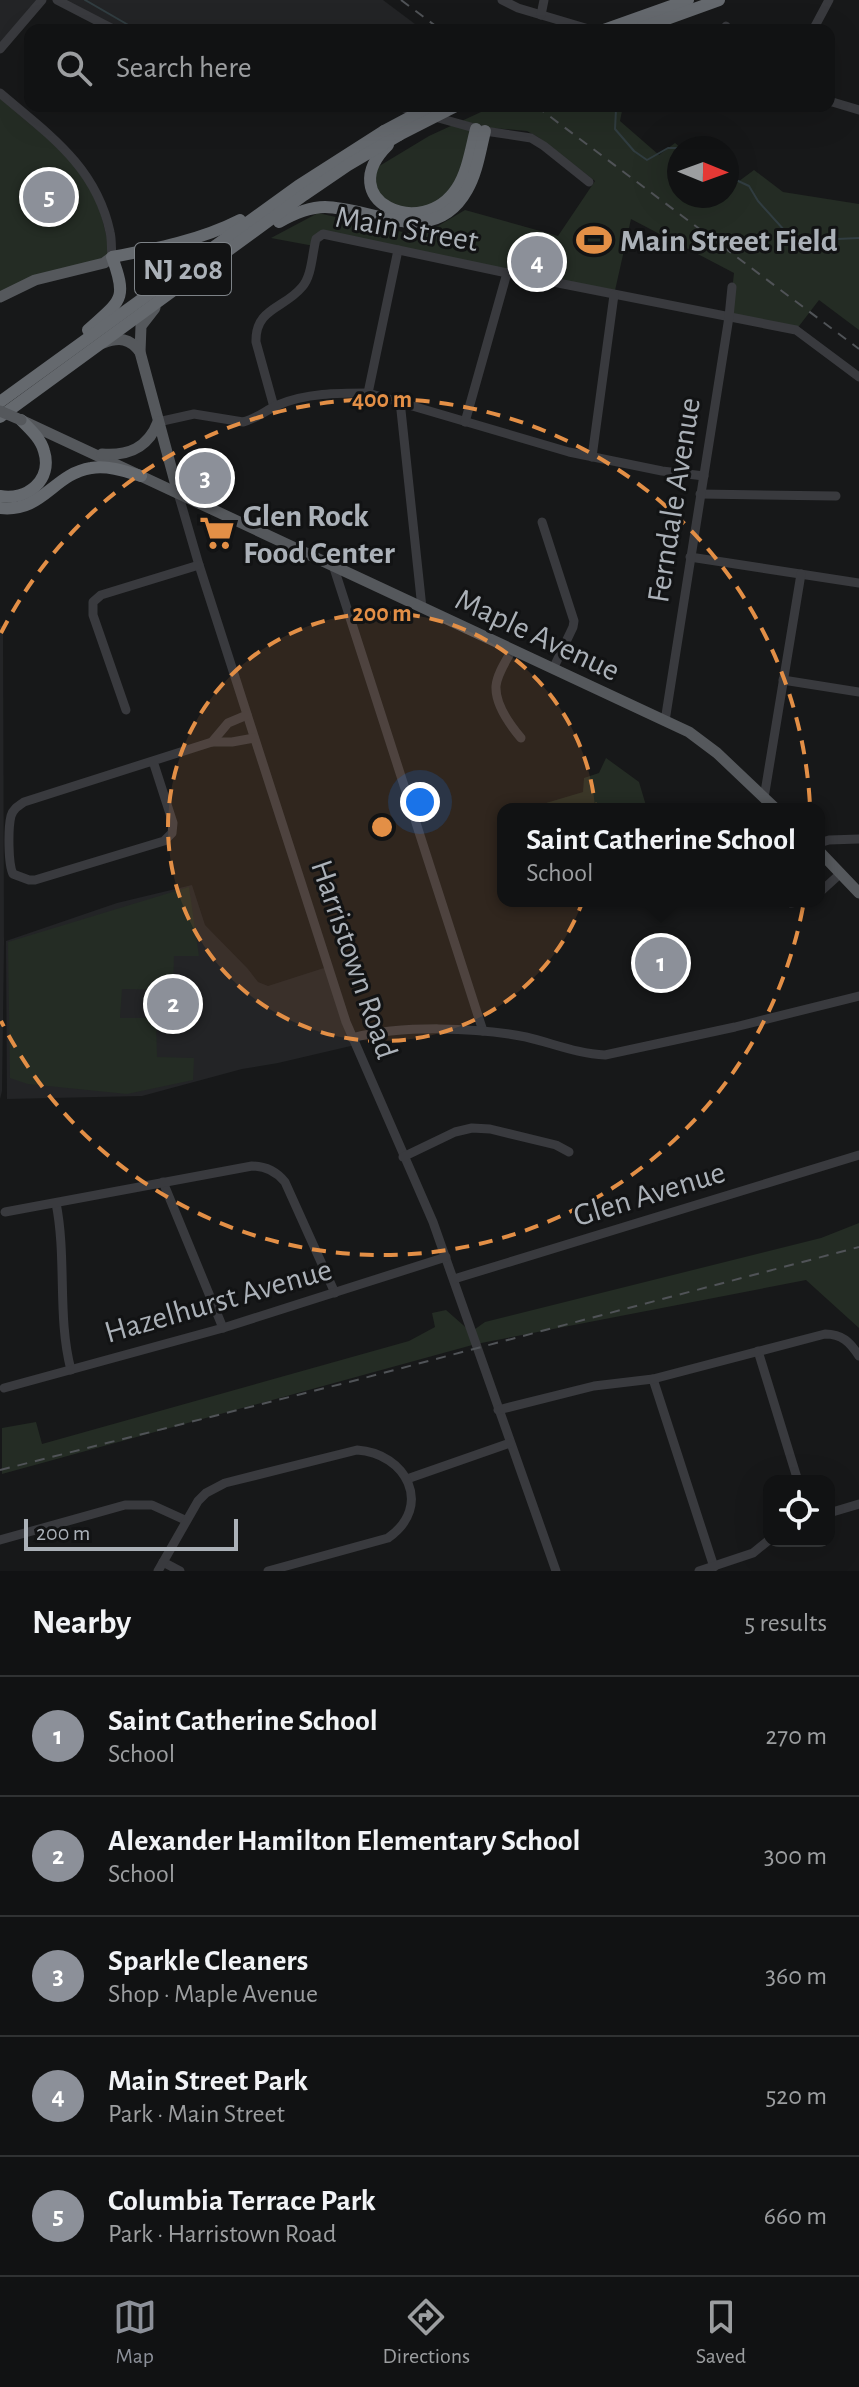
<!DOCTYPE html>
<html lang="en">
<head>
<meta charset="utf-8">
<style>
	:root { --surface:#111213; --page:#1e2021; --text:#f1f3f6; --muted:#9c9ea0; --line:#303233; --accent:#8c9099 }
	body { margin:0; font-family:"Alegreya Sans",sans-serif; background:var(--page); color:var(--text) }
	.controls { position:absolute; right:24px; bottom:24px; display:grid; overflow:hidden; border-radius:16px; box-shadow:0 8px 32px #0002 }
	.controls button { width:72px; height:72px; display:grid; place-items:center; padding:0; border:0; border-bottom:2px solid var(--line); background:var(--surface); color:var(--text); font:40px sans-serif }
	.compass { position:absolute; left:667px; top:136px; width:72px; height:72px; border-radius:50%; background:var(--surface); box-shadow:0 8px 32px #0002; rotate:91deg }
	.scale { position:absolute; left:24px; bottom:20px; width:214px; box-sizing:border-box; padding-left:8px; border:4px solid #abb1b8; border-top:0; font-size:22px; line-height:28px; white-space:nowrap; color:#abb1b8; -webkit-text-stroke:6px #121314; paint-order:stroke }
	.you { position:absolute; left:420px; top:802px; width:28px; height:28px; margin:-20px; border:6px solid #fff; border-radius:50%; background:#1a73e8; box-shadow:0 0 0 12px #1a73e833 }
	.badge { display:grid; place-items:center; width:52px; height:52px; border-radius:50%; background:var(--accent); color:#fff; font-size:26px; font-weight:700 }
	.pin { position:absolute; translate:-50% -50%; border:4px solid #fff; box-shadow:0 2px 8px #0006 }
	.popup { position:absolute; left:497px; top:803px; width:328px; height:104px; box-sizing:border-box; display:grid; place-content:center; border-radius:16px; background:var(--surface); filter:drop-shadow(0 2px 6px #0005); font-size:26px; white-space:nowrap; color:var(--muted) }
	.popup b { font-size:30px; color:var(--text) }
	.popup::after { content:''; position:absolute; left:50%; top:100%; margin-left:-16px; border:16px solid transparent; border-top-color:var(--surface) }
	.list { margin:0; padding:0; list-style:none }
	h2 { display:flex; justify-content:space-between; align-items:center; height:104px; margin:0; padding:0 32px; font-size:34px }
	h2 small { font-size:26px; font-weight:400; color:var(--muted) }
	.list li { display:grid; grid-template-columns:52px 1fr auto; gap:24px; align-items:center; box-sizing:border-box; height:120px; padding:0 32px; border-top:2px solid var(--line) }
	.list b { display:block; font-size:30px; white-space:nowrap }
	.list p { margin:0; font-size:26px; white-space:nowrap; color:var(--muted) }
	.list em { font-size:26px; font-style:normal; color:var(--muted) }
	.icon { flex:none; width:44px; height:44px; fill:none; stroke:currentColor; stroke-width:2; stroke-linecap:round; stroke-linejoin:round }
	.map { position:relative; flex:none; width:859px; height:1571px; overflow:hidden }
	.search { position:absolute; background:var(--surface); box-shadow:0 8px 32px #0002; left:24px; right:24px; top:24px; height:88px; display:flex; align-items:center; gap:20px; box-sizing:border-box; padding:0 28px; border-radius:16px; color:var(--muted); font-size:30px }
	.sheet { height:704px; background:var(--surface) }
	nav { display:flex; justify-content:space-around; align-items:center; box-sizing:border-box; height:112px; border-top:2px solid var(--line); background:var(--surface); font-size:22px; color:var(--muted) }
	nav a { display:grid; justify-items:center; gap:4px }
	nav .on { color:var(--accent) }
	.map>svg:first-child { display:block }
	.built { fill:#232426 }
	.green { fill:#242c24 }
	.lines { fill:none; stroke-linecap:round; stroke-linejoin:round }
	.stream { stroke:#313d41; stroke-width:2 }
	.minor { stroke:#393a3e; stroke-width:9 }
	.major { stroke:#55585c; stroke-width:11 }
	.highway { stroke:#65696e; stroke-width:12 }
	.rail { stroke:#505357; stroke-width:2; stroke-dasharray:10 8; stroke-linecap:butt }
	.major-bridge { stroke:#55585c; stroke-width:11 }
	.highway-bridge { stroke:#65696e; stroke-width:12 }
	.ring { fill:none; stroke:#e38f46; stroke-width:4; stroke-dasharray:14 10 }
	.labels { text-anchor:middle; stroke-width:6; stroke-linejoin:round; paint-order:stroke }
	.shield { fill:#121314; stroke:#7d8287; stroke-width:2 }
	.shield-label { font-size:30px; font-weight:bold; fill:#abb1b8 }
	.street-label { font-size:32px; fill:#abb1b8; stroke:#121314 }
	.poi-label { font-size:32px; font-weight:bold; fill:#abb1b8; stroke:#121314; text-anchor:start }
	.centre { fill:#e38f46; stroke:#121314; stroke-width:4 }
	.ring-label { font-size:24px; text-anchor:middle; font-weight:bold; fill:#e38f46; stroke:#121314; stroke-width:6; stroke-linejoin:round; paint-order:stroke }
</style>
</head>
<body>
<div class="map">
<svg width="859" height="1571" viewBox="0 0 859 1571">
	<rect width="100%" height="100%" fill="#171819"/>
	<g class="built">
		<path d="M0 0H42L0 49Z"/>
		<path d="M57 0H383L423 30H115Z"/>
		<path d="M0 626H3L4 943 2 1091 0 1099Z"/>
		<path d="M192 885 205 925 248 969 258 982 268 986 327 967 355 1045 278 1063 242 1069 142 1096 7 1099 6 941 117 903Z"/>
	</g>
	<g class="green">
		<path d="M0 93 60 144 94 188 112 257 0 297Z"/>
		<path d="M494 106H623L620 121 659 155 675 143 681 148H679V196H710L713 201 720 196H727V190L754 170 783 192 859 204V330L819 300 796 330 729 317 734 273 631 219 614 295 327 234 314 246 271 238 318 213 421 236 465 210 558 236 595 181 538 137 527 131 481 127 470 173 431 213 385 209 371 171 429 136Z"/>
		<path d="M606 758 639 782 647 809H526L583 792 584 778 599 773Z"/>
		<path d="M189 887 199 956H174L173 990 122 989 120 1018H156L157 1057 194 1058 193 1080 127 1094 28 1084 10 1078 8 942Z"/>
		<path d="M859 1223V1328L806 1280 476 1344 2 1474V1428L36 1422 42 1444 409 1341 435 1327 432 1313 446 1310 471 1332 485 1322 821 1238Z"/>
	</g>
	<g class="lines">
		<g class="stream">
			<path d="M85 0 137 30"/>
			<path d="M580 106 594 110 616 109 615 129 634 151 647 160 668 148H685"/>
			<path d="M727 185 736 180 749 186 758 201 794 241 859 238"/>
			<path d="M703 196 707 204 714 196"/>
		</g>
		<g class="minor">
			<path d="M57 0 115 30"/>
			<path d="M502 0 518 8 592 30"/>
			<path d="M541 15 544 0"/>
			<path d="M725 30 726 26"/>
			<path d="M813 30 829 0"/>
			<path d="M0 49 42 0"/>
			<path d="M0 93C48 134 96 166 110 232 112 240 111 248 112 257"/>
			<path d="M829 101 859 110"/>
			<path d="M398 106 420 113"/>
			<path d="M435 117 485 131 531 138 544 146 589 182"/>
			<path d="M368 393 398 250"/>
			<path d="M400 401 422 608"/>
			<path d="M274 407 256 342C255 308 284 309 302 287 312 276 312 254 316 239L323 234 507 273 796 330 859 377"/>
			<path d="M158 422 194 414 243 422C256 419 266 410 278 405 306 393 338 393 368 393L569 452 662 471 704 476"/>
			<path d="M465 422 507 273"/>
			<path d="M592 457 614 295"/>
			<path d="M178 493 199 565 346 1022 433 1222 556 1571"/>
			<path d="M700 494 836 496"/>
			<path d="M542 522 574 621 573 627 553 669"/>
			<path d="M690 557 859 583"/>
			<path d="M334 568 483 1031"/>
			<path d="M512 650C506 661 497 674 496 686 495 704 510 725 521 738"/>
			<path d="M783 680 859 692"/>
			<path d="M126 710 93 615V602L101 595 199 565"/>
			<path d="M665 721 729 317 732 287"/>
			<path d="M212 742H232L254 738"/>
			<path d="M153 761 173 823 172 833 164 841 35 880H29L13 874C8 864 8 828 11 816 13 809 18 806 24 802L212 742 228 723 247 715"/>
			<path d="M764 798 801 574"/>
			<path d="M819 843 829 840 859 839"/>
			<path d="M819 893 841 873"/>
			<path d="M791 903 803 901"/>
			<path d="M352 1038C402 1025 476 1027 526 1037 552 1043 578 1054 605 1055L735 1027 859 996"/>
			<path d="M403 1157 455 1132 472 1128 490 1129 556 1145 569 1152"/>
			<path d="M163 1182 223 1328"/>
			<path d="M56 1203C67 1258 57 1317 71 1370"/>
			<path d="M5 1212 252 1166C266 1166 276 1171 285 1182L335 1293"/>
			<path d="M454 1279 859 1155"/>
			<path d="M758 1351 798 1481"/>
			<path d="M653 1379 714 1567"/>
			<path d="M4 1388 223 1328 446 1257"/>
			<path d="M498 1410 594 1386 653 1379 825 1334C842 1334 850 1342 859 1356"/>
			<path d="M407 1479 510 1443"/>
			<path d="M829 1513 859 1504"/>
			<path d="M0 1540 125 1505H152L185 1520"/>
			<path d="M163 1562 180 1571"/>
			<path d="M158 1571 198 1501 206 1493 225 1483 357 1450C406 1453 434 1506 388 1538L268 1571"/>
			<path d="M699 1571 753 1553 769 1540"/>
		</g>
		<g class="major">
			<path d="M0 297 35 280 104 263 112 257"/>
			<path d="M155 308 141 326 140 352 178 493"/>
			<path d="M103 343C119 337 130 338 140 352"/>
			<path d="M23 421 689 732 717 753 776 809"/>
			<path d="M102 454C128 456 148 448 158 422"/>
			<path d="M819 851 859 893"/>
		</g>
		<g class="highway">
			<path d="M604 30 688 0"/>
			<path d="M636 30 719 0"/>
			<path d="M388 145C332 200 422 242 457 188 468 171 471 148 476 129"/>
			<path d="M279 222C293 214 308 207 325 207 373 208 434 249 467 190 477 173 480 151 485 131"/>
			<path d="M88 330C121 300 128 300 112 257 155 249 201 240 240 220"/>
			<path d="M0 402 298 186 384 131"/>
			<path d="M0 417 304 195 348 165 399 135"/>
			<path d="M0 496C27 501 53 480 44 451 41 439 30 429 21 420"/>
			<path d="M0 508C43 513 53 474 91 468 107 465 125 471 141 476"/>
		</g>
		<g class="rail">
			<path d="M401 0 441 30"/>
			<path d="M536 106 859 349"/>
			<path d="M0 1470 349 1382 859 1247"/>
		</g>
		<path class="major-bridge" d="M0 411 21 420"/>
		<g class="highway-bridge">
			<path d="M384 131 431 106"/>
			<path d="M399 135 456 106"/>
		</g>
	</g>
	<circle cx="382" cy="827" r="214" fill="#e38f46" fill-opacity=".12"/>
	<g class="ring">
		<circle cx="382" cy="827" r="214"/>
		<path d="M1 633A428 428 0 1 1 1 1021"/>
	</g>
	<defs>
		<g id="stadium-bare" transform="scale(2.76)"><path d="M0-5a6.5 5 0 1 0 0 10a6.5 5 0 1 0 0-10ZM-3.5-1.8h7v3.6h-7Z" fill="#e38f46" stroke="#121314" stroke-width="2.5" paint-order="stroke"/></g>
		<g id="supermarket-bare" transform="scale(2.76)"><path d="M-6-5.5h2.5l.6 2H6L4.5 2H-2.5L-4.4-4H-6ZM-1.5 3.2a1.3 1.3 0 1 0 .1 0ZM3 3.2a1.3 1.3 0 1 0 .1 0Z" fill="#e38f46" stroke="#121314" stroke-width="2.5" paint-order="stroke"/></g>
	</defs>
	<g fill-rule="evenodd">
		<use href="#stadium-bare" x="594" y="240"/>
		<use href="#supermarket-bare" x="217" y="533"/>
	</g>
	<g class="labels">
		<rect class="shield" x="135" y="243" width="96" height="52" rx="6"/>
		<g class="shield-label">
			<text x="183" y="279">NJ 208</text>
		</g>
		<g class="street-label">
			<text transform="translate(407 228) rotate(10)" y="11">Main Street</text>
			<text transform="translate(673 500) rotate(-81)" y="11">Ferndale Avenue</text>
			<text transform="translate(538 634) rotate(25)" y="11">Maple Avenue</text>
			<text transform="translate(355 959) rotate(71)" y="11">Harristown Road</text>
			<text transform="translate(649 1193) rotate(-17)" y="11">Glen Avenue</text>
			<text transform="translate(218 1300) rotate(-16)" y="11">Hazelhurst Avenue</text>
		</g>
		<g class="poi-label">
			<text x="620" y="251">Main Street Field</text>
			<text x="243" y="526">Glen Rock<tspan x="243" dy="37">Food Center</tspan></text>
		</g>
	</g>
	<circle cx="382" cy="827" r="12" class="centre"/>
	<g class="ring-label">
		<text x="382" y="407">400 m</text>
		<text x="382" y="621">200 m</text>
	</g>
</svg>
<div class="controls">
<button><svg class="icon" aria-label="locate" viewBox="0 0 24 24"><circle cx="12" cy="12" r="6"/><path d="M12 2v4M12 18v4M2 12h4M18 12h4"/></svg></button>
</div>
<svg class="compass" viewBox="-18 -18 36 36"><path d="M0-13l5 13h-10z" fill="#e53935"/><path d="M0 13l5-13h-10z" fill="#9c9ea0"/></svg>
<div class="scale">200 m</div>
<div class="you"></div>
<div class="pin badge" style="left:661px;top:963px">1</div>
<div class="popup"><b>Saint Catherine School</b>School</div>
<div class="pin badge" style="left:173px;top:1004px">2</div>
<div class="pin badge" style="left:205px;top:478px">3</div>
<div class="pin badge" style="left:537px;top:262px">4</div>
<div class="pin badge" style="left:49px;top:197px">5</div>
<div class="search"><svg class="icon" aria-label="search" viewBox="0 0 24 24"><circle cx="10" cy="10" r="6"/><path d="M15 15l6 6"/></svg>Search here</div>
</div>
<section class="sheet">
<h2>Nearby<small>5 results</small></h2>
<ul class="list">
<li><span class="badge">1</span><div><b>Saint Catherine School</b><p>School</p></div><em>270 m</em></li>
<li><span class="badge">2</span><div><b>Alexander Hamilton Elementary School</b><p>School</p></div><em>300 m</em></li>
<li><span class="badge">3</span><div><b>Sparkle Cleaners</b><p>Shop · Maple Avenue</p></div><em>360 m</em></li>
<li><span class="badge">4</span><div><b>Main Street Park</b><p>Park · Main Street</p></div><em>520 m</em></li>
<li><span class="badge">5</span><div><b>Columbia Terrace Park</b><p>Park · Harristown Road</p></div><em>660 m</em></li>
</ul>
</section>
<nav>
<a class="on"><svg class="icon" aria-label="map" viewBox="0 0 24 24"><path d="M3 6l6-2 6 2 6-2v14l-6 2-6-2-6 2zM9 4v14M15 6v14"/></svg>Map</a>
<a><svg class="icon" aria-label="directions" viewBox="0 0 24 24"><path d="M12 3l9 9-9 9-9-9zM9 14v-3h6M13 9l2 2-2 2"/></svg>Directions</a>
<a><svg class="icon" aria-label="saved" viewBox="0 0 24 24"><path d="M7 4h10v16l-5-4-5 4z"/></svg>Saved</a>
</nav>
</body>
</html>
